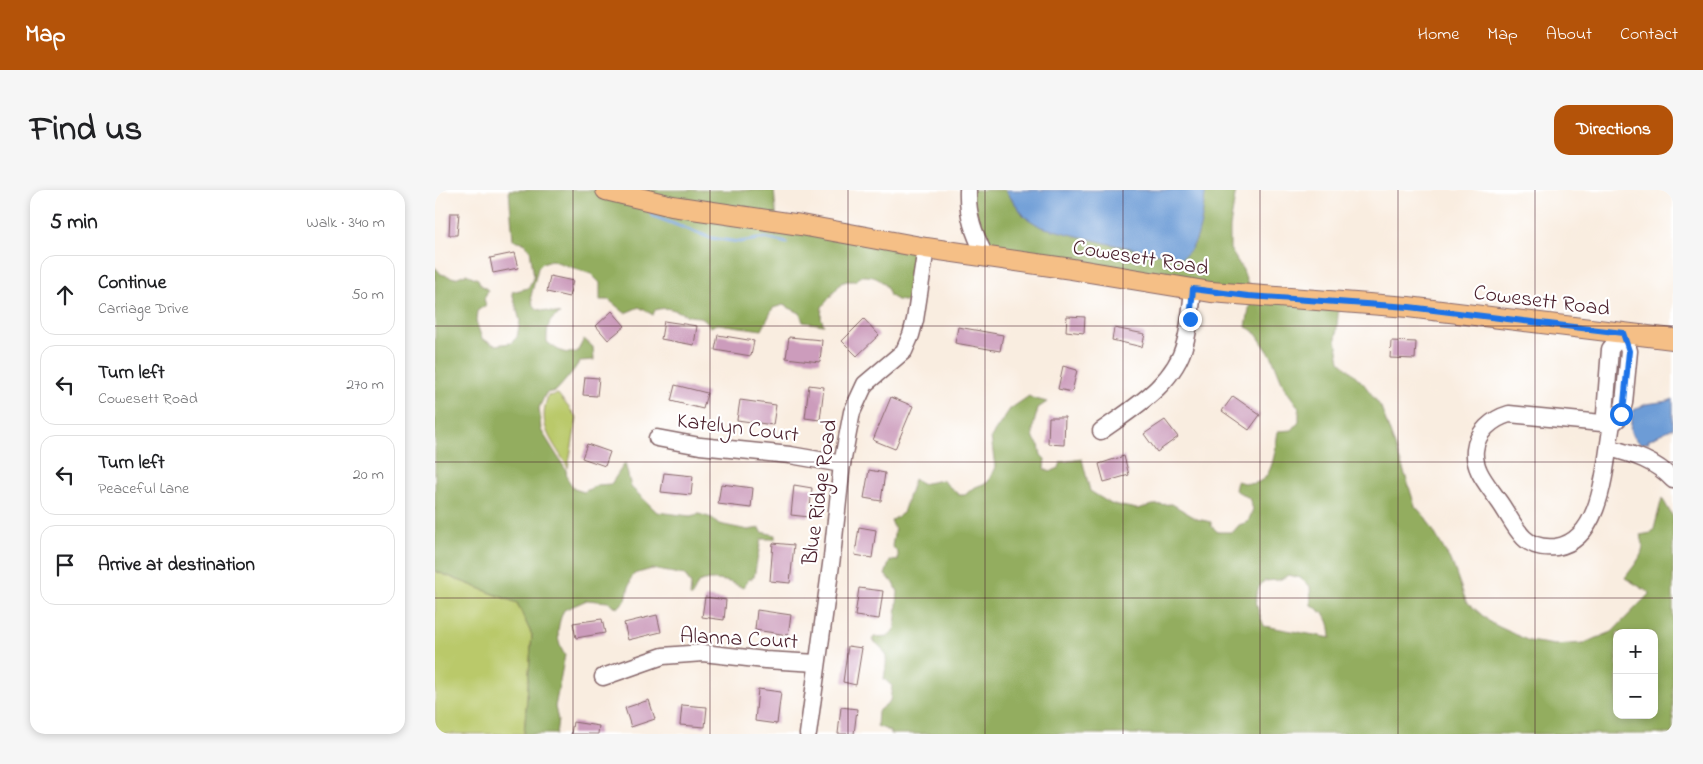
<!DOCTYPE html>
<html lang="en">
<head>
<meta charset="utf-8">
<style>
	:root { --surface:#fff; --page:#f6f6f6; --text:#202124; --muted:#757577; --line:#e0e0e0; --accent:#b45309 }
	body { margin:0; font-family:"Indie Flower",sans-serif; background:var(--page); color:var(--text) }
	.controls { position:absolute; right:15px; bottom:15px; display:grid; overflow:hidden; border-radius:10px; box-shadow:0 2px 8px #0003 }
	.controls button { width:45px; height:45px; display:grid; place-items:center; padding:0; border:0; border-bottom:1px solid var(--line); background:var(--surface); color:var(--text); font:25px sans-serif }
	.stop { position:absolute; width:15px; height:15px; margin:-11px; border:4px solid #1a73e8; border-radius:50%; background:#fff }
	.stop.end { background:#1a73e8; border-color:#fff; box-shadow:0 1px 5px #0008 }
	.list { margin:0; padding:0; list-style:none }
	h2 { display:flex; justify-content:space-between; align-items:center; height:65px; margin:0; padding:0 20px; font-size:21px }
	h2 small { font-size:16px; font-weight:400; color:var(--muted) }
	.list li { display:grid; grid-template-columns:32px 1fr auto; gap:15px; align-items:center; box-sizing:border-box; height:80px; margin:0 10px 10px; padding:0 10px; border:1px solid var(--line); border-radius:15px }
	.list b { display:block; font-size:19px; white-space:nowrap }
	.list p { margin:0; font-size:16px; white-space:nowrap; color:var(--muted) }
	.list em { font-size:16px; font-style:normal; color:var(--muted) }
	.icon { flex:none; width:28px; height:28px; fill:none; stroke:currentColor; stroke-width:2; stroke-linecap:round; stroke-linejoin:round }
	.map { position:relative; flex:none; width:1238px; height:544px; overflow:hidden; border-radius:15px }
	header { display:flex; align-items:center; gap:30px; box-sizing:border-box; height:70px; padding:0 25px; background:var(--accent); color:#fff }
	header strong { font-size:24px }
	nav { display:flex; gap:28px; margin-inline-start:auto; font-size:18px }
	.intro { display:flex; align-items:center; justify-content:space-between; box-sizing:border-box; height:120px; padding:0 30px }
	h1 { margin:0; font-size:35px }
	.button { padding:12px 22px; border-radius:15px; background:var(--accent); color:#fff; font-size:18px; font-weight:700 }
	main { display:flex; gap:30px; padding:0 30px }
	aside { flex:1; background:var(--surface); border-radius:15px; box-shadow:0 2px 8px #0003 }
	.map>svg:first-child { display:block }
	.green { fill:#bac96b; stroke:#82744b }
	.forest { fill:#93ad5f; stroke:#6e6645; fill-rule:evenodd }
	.water { fill:#6d9cd6; stroke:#5c5e80 }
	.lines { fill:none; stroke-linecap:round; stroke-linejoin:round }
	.stream { stroke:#6d9cd6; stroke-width:3 }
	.building { fill:#cc9cbc }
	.minor-casing { stroke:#87676a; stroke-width:19 }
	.major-casing { stroke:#87676a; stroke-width:22 }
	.minor { stroke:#fff; stroke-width:16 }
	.major { stroke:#f5bf86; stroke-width:20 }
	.route { stroke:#1a73e8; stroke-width:6 }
	.grid { fill:none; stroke:#4a1f2b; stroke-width:1; stroke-opacity:0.55 }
	.labels { text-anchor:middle; stroke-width:4.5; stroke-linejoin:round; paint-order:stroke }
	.street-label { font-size:22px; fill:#4a1f2b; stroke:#fff }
</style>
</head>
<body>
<header>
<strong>Map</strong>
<nav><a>Home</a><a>Map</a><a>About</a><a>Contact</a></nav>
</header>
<div class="intro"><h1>Find us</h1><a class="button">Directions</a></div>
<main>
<aside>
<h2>5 min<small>Walk · 340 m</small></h2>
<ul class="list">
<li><svg class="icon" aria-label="ahead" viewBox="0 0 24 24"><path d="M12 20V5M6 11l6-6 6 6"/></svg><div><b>Continue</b><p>Carriage Drive</p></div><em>50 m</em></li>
<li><svg class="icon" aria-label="left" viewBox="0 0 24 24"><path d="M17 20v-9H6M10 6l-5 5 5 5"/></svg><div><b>Turn left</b><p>Cowesett Road</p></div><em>270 m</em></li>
<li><svg class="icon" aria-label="left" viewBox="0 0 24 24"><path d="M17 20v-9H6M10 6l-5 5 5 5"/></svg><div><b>Turn left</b><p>Peaceful Lane</p></div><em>20 m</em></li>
<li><svg class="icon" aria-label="arrive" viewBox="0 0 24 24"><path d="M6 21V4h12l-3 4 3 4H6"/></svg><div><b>Arrive at destination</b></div></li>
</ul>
</aside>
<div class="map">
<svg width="1238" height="544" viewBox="0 0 1238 544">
	<rect width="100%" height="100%" fill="#fff"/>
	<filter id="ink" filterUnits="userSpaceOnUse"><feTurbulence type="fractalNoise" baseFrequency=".02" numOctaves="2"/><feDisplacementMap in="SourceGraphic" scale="10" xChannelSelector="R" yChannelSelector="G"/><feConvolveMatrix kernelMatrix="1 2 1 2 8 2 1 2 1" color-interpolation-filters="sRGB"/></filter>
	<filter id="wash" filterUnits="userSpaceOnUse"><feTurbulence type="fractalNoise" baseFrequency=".0096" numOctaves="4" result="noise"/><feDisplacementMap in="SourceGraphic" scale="20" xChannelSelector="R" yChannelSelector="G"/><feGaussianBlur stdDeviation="1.12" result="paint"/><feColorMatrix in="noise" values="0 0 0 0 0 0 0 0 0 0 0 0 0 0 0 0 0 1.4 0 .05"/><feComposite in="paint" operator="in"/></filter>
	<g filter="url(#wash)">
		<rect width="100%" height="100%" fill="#f9ede0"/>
		<g class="green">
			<path d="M123 204 142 228 133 278C119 252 101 238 113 206Z"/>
			<path d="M0 381 82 413 97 445 89 544H0Z"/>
		</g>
		<g class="forest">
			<path d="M74 0H339L342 32 487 58 482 113 462 110 455 106C451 91 441 85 426 86L421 91H412L406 93 387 117 386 128 389 135 368 132 365 123 348 115 338 118 327 140 283 134 275 137C268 123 263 129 251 125 240 120 233 116 220 120L218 125 204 117 190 123 174 110H165V93L156 84 116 70 108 73 103 78 96 106 98 114 102 119 125 124C112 130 112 139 112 152 123 160 128 165 142 162L149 149 158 157 159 170 145 171C138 182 130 191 121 201L111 203 104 218 106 240 131 280 132 288 139 299 149 302 162 295 176 294 190 273 196 297 222 322 255 326 264 324 277 328 284 334 313 340 325 338 327 342 340 345V349H326L319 387 313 390 308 398C295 390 277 387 263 393L257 406H255L256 395 250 385 217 379 199 384 196 389 191 409 183 418 173 412 152 410 129 420C122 435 120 451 130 465L120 517 123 530 121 544H89L97 445 82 413 0 381V77L6 84 20 88 31 84 43 89 45 94 53 100 49 109 51 115 42 121 41 131 47 149 60 155 76 153 82 147 85 131 77 102 93 98 99 87 95 59 87 52 78 50Z"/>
			<path d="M533 0H570L590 27 675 54 746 68 761 50 771 0H801L795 37V59L808 80 815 100 904 113 901 149 905 171 928 193 946 217 972 290 980 316 991 328 1018 375 1031 411 1056 433 1094 451 1120 455 1149 453 1177 442 1215 403 1190 388C1200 373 1214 362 1205 345L1216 343 1219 339 1227 308 1238 327V544H456L455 541 442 536 443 521 455 511 457 496 449 489C452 468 455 463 437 450L439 447 454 446 460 438 463 402 459 393 450 385 455 370 463 371V363L457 356 460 340 456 331 468 323 479 289 486 294 507 290 524 305H530L538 298 553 292 560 277 556 247 575 219 594 206 597 208 612 212 603 218C600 232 593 245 604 255L606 265 610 269 609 279 617 281 624 278 626 272 647 269 655 301 676 314 702 319 718 315 737 314 762 329 776 332V336L783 342H798L804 335 813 332 818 319 814 308 800 300 802 291C838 304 839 266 843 241L857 240 864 232V218L849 197 837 167 819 141 811 137 816 107 548 65ZM854 385 865 388 875 396 876 415C892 424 895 430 896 448L829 436C823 420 815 405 829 391L844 390ZM1182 443H1219V525H1182Z"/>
		</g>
		<g class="water">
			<path d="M570 0H771C767 22 767 56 746 68L675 54 606 37 590 27Z"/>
			<path d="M1238 209V238L1213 250 1214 252 1206 254C1191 241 1195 238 1199 220L1211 214 1233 211Z"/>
		</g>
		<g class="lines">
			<path class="stream" d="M212 18 218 26 276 48 304 52 330 48 352 53"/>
		</g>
		<g id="blocks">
			<g class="building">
				<path d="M15 23H24L22 45H14Z"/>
				<path d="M79 63 83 78 58 83 55 68Z"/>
				<path d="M115 86 138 91 134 107 112 102Z"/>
				<path d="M177 121 190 136 173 150 161 136Z"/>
				<path d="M632 126 650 127 649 143 631 141Z"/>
				<path d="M429 129 444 145 422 166 407 151Z"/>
				<path d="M229 131 262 136 259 155 226 149Z"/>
				<path d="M523 137 568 145 565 161 520 153Z"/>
				<path d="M679 138 710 144 707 157 677 150Z"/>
				<path d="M283 145 319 151 316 166 280 160Z"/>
				<path d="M354 147 387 150 385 172 351 168Z"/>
				<path d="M956 151 981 152 980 169 955 168Z"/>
				<path d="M628 176 642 180 637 202 623 199Z"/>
				<path d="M150 187 164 188 162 206 148 205Z"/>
				<path d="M240 195 272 203 268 219 236 211Z"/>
				<path d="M374 195 389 197 385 230 370 228Z"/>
				<path d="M798 206 825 225 814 240 787 221Z"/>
				<path d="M456 207 478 216 460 259 438 250Z"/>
				<path d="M305 210 341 215 338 235 302 230Z"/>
				<path d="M614 227H630L629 255 613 254Z"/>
				<path d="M730 230 743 247 722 262 709 244Z"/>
				<path d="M152 254 175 262 170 276 147 268Z"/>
				<path d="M689 266 694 285 669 292 664 274Z"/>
				<path d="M434 280 450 283 446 311 429 308Z"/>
				<path d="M229 283 258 286 256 305 226 302Z"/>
				<path d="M286 294 318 298 316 318 283 314Z"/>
				<path d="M359 295 377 298 374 327 356 325Z"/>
				<path d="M424 337 441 340 437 368 420 365Z"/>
				<path d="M338 353 359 355 355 393 335 391Z"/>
				<path d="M424 398 448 401 444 429 420 426Z"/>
				<path d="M270 407 291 410 289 430 267 427Z"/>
				<path d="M322 420 356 425 353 445 320 440Z"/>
				<path d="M222 425 226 442 193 450 189 433Z"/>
				<path d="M167 429 170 443 141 448 138 433Z"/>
				<path d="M413 456 427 458 421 495 408 492Z"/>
				<path d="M323 499 346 502 342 534 320 531Z"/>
				<path d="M214 510 220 529 196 537 190 518Z"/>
				<path d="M247 515 272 517 270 537 245 535Z"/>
				<path d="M406 517 422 519 419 544H403Z"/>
				<path d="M138 532 164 536 163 544H136Z"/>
			</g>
		</g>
	</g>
	<g filter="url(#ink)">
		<use href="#blocks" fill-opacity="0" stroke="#87676a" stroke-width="1"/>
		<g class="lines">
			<g class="minor-casing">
				<g id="minor">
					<path d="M533 0C532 26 539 43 550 66"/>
					<path d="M1177 234 1074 224C1057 229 1042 242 1040 260 1038 280 1053 295 1063 310 1072 322 1079 338 1089 348 1097 356 1110 358 1121 357 1169 350 1170 270 1177 234L1185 227 1189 213 1194 161 1188 143"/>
					<path d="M1177 234 1170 224 1175 159 1188 143"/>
					<path d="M666 241C698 218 740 194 750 153 755 136 756 117 758 99"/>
					<path d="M222 248 265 256 355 265 407 274"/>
					<path d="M1174 258C1198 264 1221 271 1238 290"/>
					<path d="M168 487 228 466 268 463 330 470 382 473"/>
					<path d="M373 544 397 367 407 274 417 222 430 194 469 161 476 145 480 130 491 58"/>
				</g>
			</g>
			<g class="major-casing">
				<path id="major" d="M171 0 237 16 366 35 491 58 637 79 776 102 973 117 1238 149"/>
			</g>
			<use href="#minor" class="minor"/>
			<use href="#major" class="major"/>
		</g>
	</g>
	<g class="lines" filter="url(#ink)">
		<path class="route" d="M755 129 758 99 813 106 974 117 1188 143 1194 161 1189 213 1186 224"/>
	</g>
	<path class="grid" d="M138 0V544M275 0V544M413 0V544M550 0V544M688 0V544M825 0V544M963 0V544M1100 0V544M0 136H1238M0 272H1238M0 408H1238"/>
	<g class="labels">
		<g class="street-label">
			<text transform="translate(706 66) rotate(9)" y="8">Cowesett Road</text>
			<text transform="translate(1107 109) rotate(7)" y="8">Cowesett Road</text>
			<text transform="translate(303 236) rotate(7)" y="8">Katelyn Court</text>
			<text transform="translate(383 302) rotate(-82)" y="8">Blue Ridge Road</text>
			<text transform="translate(304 447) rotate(3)" y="8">Alanna Court</text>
		</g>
	</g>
</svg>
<div class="controls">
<button>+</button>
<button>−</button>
</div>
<div class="stop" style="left:1186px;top:224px"></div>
<div class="stop end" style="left:755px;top:129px"></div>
</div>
</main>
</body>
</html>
